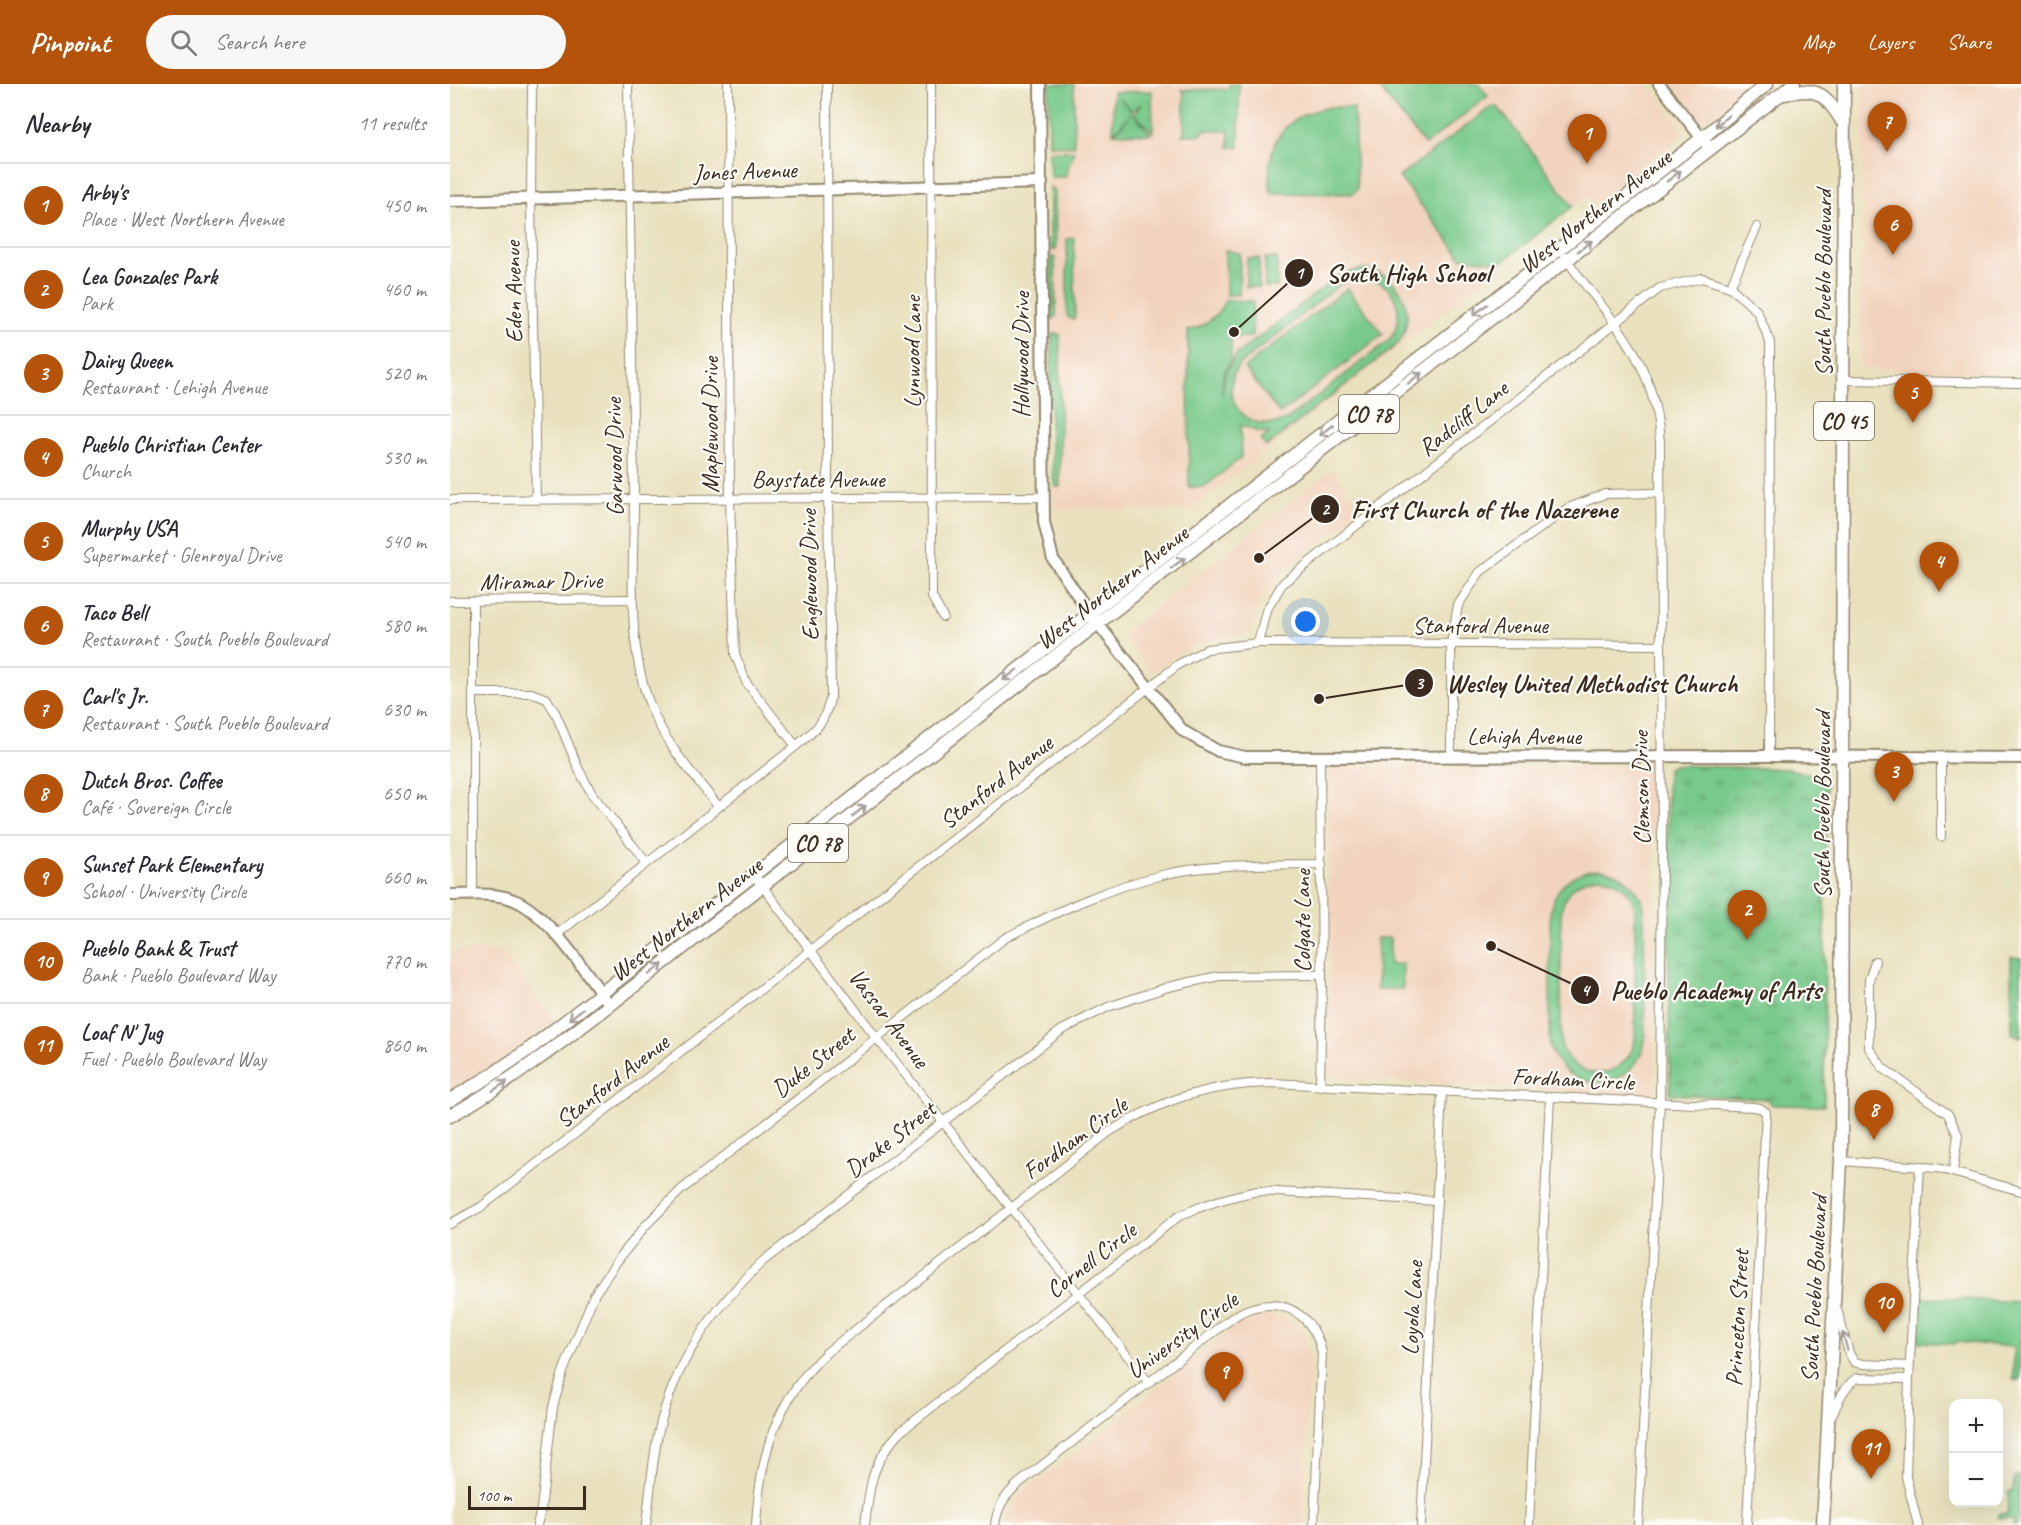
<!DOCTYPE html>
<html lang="en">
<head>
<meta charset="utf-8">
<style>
	:root { --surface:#fff; --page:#f7f7f7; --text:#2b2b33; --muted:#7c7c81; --line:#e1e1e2; --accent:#b45309 }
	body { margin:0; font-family:Caveat,sans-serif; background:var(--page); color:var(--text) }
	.controls { position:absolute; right:18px; bottom:18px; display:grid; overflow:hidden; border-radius:12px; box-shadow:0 6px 24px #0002 }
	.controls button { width:54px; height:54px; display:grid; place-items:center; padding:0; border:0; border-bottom:2px solid var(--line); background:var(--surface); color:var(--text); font:30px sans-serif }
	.scale { position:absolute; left:18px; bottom:15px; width:118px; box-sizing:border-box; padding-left:6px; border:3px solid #3b2a1e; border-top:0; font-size:16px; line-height:21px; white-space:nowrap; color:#3b2a1e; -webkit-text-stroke:4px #fdfcf7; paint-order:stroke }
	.you { position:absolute; left:856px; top:538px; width:21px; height:21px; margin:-15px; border:4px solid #fff; border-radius:50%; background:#1a73e8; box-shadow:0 0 0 9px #1a73e833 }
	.badge { display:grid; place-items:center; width:39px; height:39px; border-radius:50%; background:var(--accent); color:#fff; font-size:20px; font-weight:700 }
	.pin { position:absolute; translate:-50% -50px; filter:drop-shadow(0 2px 3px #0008) }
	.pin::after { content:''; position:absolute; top:32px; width:21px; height:18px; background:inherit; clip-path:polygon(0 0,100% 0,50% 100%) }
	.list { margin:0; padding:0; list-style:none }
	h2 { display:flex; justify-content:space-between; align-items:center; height:78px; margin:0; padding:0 24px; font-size:26px }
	h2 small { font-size:20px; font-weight:400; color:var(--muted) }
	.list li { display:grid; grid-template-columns:39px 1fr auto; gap:18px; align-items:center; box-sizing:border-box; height:84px; padding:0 24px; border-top:2px solid var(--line) }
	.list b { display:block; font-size:22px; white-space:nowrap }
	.list p { margin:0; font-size:20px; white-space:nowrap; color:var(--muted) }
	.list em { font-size:20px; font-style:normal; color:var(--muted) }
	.icon { flex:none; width:33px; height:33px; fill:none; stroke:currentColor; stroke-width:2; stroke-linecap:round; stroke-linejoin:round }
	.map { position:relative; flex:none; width:1571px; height:1441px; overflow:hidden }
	header { display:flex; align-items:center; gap:36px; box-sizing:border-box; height:84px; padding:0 30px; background:var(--accent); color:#fff }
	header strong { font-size:28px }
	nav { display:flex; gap:33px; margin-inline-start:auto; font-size:21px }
	.search { width:420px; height:54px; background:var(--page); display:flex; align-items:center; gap:15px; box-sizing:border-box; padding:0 21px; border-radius:33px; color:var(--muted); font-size:22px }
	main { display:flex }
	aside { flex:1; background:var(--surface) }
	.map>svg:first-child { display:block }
	.built { fill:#f2d4be }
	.green { fill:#78c98a; stroke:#5a7a54; stroke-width:1.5; fill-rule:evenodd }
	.park { fill:url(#park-tufts); stroke:#5a7a54; stroke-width:1.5 }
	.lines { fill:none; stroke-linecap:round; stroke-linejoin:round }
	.street-casing { stroke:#92866e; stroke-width:10 }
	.secondary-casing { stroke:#92866e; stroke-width:14 }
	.primary-casing { stroke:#92866e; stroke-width:15 }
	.street { stroke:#fff; stroke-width:8 }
	.secondary { stroke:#fff; stroke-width:10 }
	.primary { stroke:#fff; stroke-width:12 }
	.oneway { stroke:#a79f9a }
	.labels { text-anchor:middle; stroke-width:4.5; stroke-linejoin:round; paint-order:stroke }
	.shield { fill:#fdfcf7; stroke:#75695f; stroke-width:1.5 }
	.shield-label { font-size:22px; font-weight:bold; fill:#3b2a1e }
	.street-label { font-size:24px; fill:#3b2a1e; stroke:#fdfcf7 }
	.leader { fill:none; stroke:#3b2a1e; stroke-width:2 }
	.callout-dot { fill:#3b2a1e; stroke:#fdfcf7; stroke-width:2 }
	.mark-label { font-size:18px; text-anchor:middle; font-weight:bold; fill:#fff }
	.callout-label { font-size:26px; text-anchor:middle; font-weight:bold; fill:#3b2a1e; stroke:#fdfcf7; stroke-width:4.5; stroke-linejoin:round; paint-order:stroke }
</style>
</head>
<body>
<header>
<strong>Pinpoint</strong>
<div class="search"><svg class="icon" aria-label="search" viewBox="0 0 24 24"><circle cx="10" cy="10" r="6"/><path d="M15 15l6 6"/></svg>Search here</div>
<nav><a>Map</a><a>Layers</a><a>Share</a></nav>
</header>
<main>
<aside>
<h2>Nearby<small>11 results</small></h2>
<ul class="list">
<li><span class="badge">1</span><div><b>Arby's</b><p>Place · West Northern Avenue</p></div><em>450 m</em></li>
<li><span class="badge">2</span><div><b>Lea Gonzales Park</b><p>Park</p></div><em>460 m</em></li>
<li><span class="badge">3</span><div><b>Dairy Queen</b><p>Restaurant · Lehigh Avenue</p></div><em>520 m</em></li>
<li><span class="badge">4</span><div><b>Pueblo Christian Center</b><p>Church</p></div><em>530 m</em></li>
<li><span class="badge">5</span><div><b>Murphy USA</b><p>Supermarket · Glenroyal Drive</p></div><em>540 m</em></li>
<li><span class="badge">6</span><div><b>Taco Bell</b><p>Restaurant · South Pueblo Boulevard</p></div><em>580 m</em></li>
<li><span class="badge">7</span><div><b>Carl's Jr.</b><p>Restaurant · South Pueblo Boulevard</p></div><em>630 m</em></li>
<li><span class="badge">8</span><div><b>Dutch Bros. Coffee</b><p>Café · Sovereign Circle</p></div><em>650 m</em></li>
<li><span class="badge">9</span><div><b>Sunset Park Elementary</b><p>School · University Circle</p></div><em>660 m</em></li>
<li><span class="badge">10</span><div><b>Pueblo Bank &amp; Trust</b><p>Bank · Pueblo Boulevard Way</p></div><em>770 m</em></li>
<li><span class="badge">11</span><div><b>Loaf N' Jug</b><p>Fuel · Pueblo Boulevard Way</p></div><em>860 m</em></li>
</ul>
</aside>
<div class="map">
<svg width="1571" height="1441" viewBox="0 0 1571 1441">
	<defs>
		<pattern id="park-tufts" width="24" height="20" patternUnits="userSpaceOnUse" patternTransform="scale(1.5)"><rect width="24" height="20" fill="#78c98a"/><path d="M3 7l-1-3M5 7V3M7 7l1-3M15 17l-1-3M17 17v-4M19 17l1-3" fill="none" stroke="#64a370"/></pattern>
	</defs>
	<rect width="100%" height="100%" fill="#fdfcf7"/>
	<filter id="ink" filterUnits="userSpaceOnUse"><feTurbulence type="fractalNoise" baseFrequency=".0167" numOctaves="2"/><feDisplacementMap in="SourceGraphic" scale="12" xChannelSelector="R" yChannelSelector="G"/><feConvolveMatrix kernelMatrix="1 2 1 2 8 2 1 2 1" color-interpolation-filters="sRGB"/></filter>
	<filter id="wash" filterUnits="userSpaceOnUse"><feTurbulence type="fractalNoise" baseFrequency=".008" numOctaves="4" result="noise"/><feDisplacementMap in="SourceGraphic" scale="24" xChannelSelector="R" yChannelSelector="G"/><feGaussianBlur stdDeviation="1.35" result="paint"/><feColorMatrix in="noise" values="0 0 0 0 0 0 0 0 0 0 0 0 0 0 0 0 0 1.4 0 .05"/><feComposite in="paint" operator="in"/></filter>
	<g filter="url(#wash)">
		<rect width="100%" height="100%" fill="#e9e1be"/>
		<g class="built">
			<path d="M599 0H1197L1233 46V51L1144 121 1137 112 1052 177 1051 183 740 426 604 425 600 312Z"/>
			<path d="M1223 0H1305L1274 26 1253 35H1250Z"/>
			<path d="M1412 0H1571V289L1411 285 1410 184 1414 173Z"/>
			<path d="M882 385 912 426 828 492 810 517 800 550 771 554 750 560 732 568 705 587H700L672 550Z"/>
			<path d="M879 681 1203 683 1205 1012 879 993Z"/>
			<path d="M50 866 105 937 38 985 0 1008V867Z"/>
			<path d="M811 1230 834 1233 846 1241 853 1250 860 1273 852 1441H556L560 1425 575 1405 634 1363 794 1234Z"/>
		</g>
		<g class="green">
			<path d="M599 0H624V62L599 61Z"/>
			<path d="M779 0H789V63H779V46H753L752 51H732L734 49V9L732 6 779 5Z"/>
			<path d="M926 0H1029L1038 12 975 61Z"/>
			<path d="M702 7 703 48 684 30 691 20 682 27 669 14 681 27V30H684L701 50 666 49 664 50 680 32 663 49V8Z"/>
			<path d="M1042 22 1048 23 1123 122 1052 178 1012 174 949 93Z"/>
			<path d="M881 23 904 24 907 106 902 110 821 109C814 61 831 31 881 23Z"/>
			<path d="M599 67H624L615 93H600Z"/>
			<path d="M600 103 605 107 606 166H600Z"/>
			<path d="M624 154 625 231 624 235H621L617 232V155Z"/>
			<path d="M775 166 790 169 789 211H776Z"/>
			<path d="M600 173H605L606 232 601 237Z"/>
			<path d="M797 174H809V203H796Z"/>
			<rect x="815" y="174" width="12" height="29"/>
			<path d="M913 185C951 189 969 228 948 260L816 363 811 356 819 349 808 348 791 341V374L754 403H739L738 246C753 245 770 230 775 216L803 217 802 253H781V275L773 291 772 311 775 289 787 270 891 190ZM912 193C946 196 959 232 938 257L836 336C799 352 767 316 788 282L893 198Z"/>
			<path d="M897 204 933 250 830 330 794 284Z"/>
			<path d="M602 250H610V403L605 402 604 400 600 346Z"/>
			<path d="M1149 785C1172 788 1187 801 1194 823L1195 957C1185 1010 1115 1013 1100 961V828C1105 802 1122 787 1149 785ZM1149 793C1168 795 1180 806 1185 824V957C1175 998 1124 1000 1111 960V829C1114 808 1128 795 1149 793Z"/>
			<path d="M927 854H940V880H953V905L927 906Z"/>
			<path d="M1561 873 1571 874V953L1562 949Z"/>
			<path d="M1470 1213 1571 1218 1570 1296H1563L1564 1263 1506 1258V1260L1470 1258 1468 1256Z"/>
			<path d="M1564 1392H1569L1568 1441H1563V1435L1549 1434V1430H1557L1559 1407H1563Z"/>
		</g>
		<path class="park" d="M1224 681 1339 685 1366 692 1376 702 1374 1022 1323 1021 1316 1015 1220 1010 1217 685Z"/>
	</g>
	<g filter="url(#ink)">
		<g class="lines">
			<g class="street-casing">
				<g id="street">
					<path d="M82 0 81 115 86 416"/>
					<path d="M178 0C180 135 182 270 184 405 185 474 174 554 200 621 214 659 243 690 268 722"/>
					<path d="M278 0 280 415 285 570 296 598 346 662"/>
					<path d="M481 0 482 513 493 533"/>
					<path d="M1115 173C1137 206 1166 235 1185 270 1200 297 1208 329 1210 358L1212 766 1210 1019 1188 1441"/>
					<path d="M1280 203 1307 227 1320 258 1319 672"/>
					<path d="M1394 296 1571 299"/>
					<path d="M0 416 593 413"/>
					<path d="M0 517 183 515"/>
					<path d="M23 517V811"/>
					<path d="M808 559 816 527 833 499 1210 204 1252 194 1280 203 1307 143"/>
					<path d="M24 609H81L97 615 106 630 129 686 142 710 196 778"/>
					<path d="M1001 673V560L1008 521 1030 488 1118 424 1155 410 1210 409"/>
					<path d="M1491 675V753"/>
					<path d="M304 791 426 953 699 1299"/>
					<path d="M106 851 346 662C368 644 374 640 381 612L378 415 377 0"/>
					<path d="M1425 877 1419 896V964L1433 984 1498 1030 1508 1051 1503 1087"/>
					<path d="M870 1002 872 901 870 673"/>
					<path d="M1391 1077 1487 1084 1571 1107"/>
					<path d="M0 1140 31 1123 729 580 757 565 808 559 1210 561"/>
					<path d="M1387 1225 1399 1269 1404 1278 1413 1280 1459 1282"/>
					<path d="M1381 1333C1388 1320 1393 1302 1407 1294L1459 1295"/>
					<path d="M87 1441 91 1425 103 1323 113 1288 144 1211 167 1177 196 1141 231 1106 555 854C606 828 657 804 712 791 764 779 819 781 872 780"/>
					<path d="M196 1441C200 1411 202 1380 208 1350 224 1279 261 1227 313 1177L612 946 658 923 718 903 769 892 872 891"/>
					<path d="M306 1441C310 1371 325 1317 377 1268L659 1048C713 1015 759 1000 822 999L1303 1023 1310 1024 1316 1028 1297 1441"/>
					<path d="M415 1441C420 1400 421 1379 450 1348L729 1132C755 1120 780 1112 808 1107L987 1117"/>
					<path d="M545 1441C547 1423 555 1412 568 1400L782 1234C820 1208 862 1222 872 1269L864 1441"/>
					<path d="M971 1441 992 1008"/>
					<path d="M1079 1441 1100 1013"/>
					<path d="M1468 1441 1456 1393 1459 1295 1470 1082"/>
				</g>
			</g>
			<g class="secondary-casing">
				<g id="secondary">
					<path d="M590 0 594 438 603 475 640 530 733 647 768 667 795 673 1319 672 1571 674"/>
					<path d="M1209 0 1257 61"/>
					<path d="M0 117 592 99"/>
					<path d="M0 811C20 811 45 808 64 816 98 829 138 892 160 921"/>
				</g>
			</g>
			<g class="primary-casing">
				<g id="primary">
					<path d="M1335 10C1370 0 1377 14 1394 40"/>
					<path d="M0 1016 37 994 82 963 1251 55 1317 0"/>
					<path d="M0 1032C57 1000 108 961 160 921L648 539 1344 0"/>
					<path d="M1373 1441 1391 1077 1394 0"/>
				</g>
			</g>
			<use href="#street" class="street"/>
			<use href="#secondary" class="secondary"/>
			<use href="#primary" class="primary"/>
		</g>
		<defs><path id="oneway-shaft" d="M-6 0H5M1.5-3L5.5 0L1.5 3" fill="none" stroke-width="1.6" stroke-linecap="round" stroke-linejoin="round" transform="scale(1.5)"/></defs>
		<g class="oneway">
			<use href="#oneway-shaft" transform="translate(1272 37) rotate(140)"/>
			<use href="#oneway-shaft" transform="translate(1224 92) rotate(-38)"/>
			<use href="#oneway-shaft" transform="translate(1135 162) rotate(-38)"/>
			<use href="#oneway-shaft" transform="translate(1030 226) rotate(142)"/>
			<use href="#oneway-shaft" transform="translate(965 294) rotate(-38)"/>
			<use href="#oneway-shaft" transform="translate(876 346) rotate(142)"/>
			<use href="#oneway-shaft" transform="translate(728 479) rotate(-38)"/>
			<use href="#oneway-shaft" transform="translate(560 591) rotate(143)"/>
			<use href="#oneway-shaft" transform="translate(409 727) rotate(-38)"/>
			<use href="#oneway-shaft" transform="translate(206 885) rotate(-38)"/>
			<use href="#oneway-shaft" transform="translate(126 930) rotate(142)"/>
			<use href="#oneway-shaft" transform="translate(50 1002) rotate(-33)"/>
			<use href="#oneway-shaft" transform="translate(1395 1257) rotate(-105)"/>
		</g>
	</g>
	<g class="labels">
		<g class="shield">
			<rect x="889" y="311" width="60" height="38" rx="4.5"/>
			<rect x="1364" y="318" width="60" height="38" rx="4.5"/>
			<rect x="338" y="740" width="60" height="38" rx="4.5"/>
		</g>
		<g class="shield-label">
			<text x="919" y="338">CO 78</text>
			<text x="1394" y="345">CO 45</text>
			<text x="368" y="767">CO 78</text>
		</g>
		<g class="street-label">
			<text transform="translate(295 87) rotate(-2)" y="8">Jones Avenue</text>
			<text transform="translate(1145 127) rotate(-38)" y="8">West Northern Avenue</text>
			<text transform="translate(1373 199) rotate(-90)" y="8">South Pueblo Boulevard</text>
			<text transform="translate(63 208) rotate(-91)" y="8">Eden Avenue</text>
			<text transform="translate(462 268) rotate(-90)" y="8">Lynwood Lane</text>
			<text transform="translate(571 271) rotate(-90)" y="8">Hollywood Drive</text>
			<text transform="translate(1013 334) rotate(-38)" y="8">Radcliff Lane</text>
			<text transform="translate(260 341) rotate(-90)" y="8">Maplewood Drive</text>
			<text transform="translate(164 373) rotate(-91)" y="8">Garwood Drive</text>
			<text x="368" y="403">Baystate Avenue</text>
			<text transform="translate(359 491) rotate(-91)" y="8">Englewood Drive</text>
			<text transform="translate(91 497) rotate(-1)" y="8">Miramar Drive</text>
			<text transform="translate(662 503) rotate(-38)" y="8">West Northern Avenue</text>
			<text x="1030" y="549">Stanford Avenue</text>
			<text x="1074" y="660">Lehigh Avenue</text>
			<text transform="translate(546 698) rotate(-38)" y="8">Stanford Avenue</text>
			<text transform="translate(1191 704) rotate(-91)" y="8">Clemson Drive</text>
			<text transform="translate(1372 721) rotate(-90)" y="8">South Pueblo Boulevard</text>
			<text transform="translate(236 835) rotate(-38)" y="8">West Northern Avenue</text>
			<text transform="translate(852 837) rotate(-90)" y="8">Colgate Lane</text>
			<text transform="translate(439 934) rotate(53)" y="8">Vassar Avenue</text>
			<text transform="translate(363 978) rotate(-38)" y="8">Duke Street</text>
			<text transform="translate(1123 995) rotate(3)" y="8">Fordham Circle</text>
			<text transform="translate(162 997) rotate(-38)" y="8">Stanford Avenue</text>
			<text transform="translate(625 1054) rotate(-36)" y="8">Fordham Circle</text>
			<text transform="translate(440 1055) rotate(-38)" y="8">Drake Street</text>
			<text transform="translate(641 1176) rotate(-38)" y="8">Cornell Circle</text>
			<text transform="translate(1364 1205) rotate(-87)" y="8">South Pueblo Boulevard</text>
			<text transform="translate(962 1224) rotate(-87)" y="8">Loyola Lane</text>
			<text transform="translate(1287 1234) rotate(-87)" y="8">Princeton Street</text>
			<text transform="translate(732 1251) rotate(-36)" y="8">University Circle</text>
		</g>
	</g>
	<path class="leader" d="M784 248L849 189M809 474L875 425M869 615L969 599M1041 862L1135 906"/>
	<g class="callout-dot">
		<circle cx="784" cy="248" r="6"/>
		<circle cx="809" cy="474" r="6"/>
		<circle cx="869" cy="615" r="6"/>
		<circle cx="1041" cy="862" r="6"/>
		<circle cx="849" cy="189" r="15"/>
		<circle cx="875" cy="425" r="15"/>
		<circle cx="969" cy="599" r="15"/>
		<circle cx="1135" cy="906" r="15"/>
	</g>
	<g class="mark-label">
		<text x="849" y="195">1</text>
		<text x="875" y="431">2</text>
		<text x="969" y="605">3</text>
		<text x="1135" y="912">4</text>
	</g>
	<g class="callout-label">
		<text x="958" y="198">South High School</text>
		<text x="1034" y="434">First Church of the Nazerene</text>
		<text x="1142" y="608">Wesley United Methodist Church</text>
		<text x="1266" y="915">Pueblo Academy of Arts</text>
	</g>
</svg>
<div class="controls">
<button>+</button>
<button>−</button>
</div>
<div class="scale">100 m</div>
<div class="you"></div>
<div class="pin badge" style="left:1137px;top:80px">1</div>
<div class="pin badge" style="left:1297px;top:856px">2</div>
<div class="pin badge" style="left:1444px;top:718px">3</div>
<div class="pin badge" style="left:1489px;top:508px">4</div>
<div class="pin badge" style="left:1463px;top:339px">5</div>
<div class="pin badge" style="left:1443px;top:171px">6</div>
<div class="pin badge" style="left:1437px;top:68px">7</div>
<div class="pin badge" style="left:1424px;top:1056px">8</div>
<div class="pin badge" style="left:774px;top:1318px">9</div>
<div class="pin badge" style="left:1434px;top:1249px">10</div>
<div class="pin badge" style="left:1421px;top:1395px">11</div>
</div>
</main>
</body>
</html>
